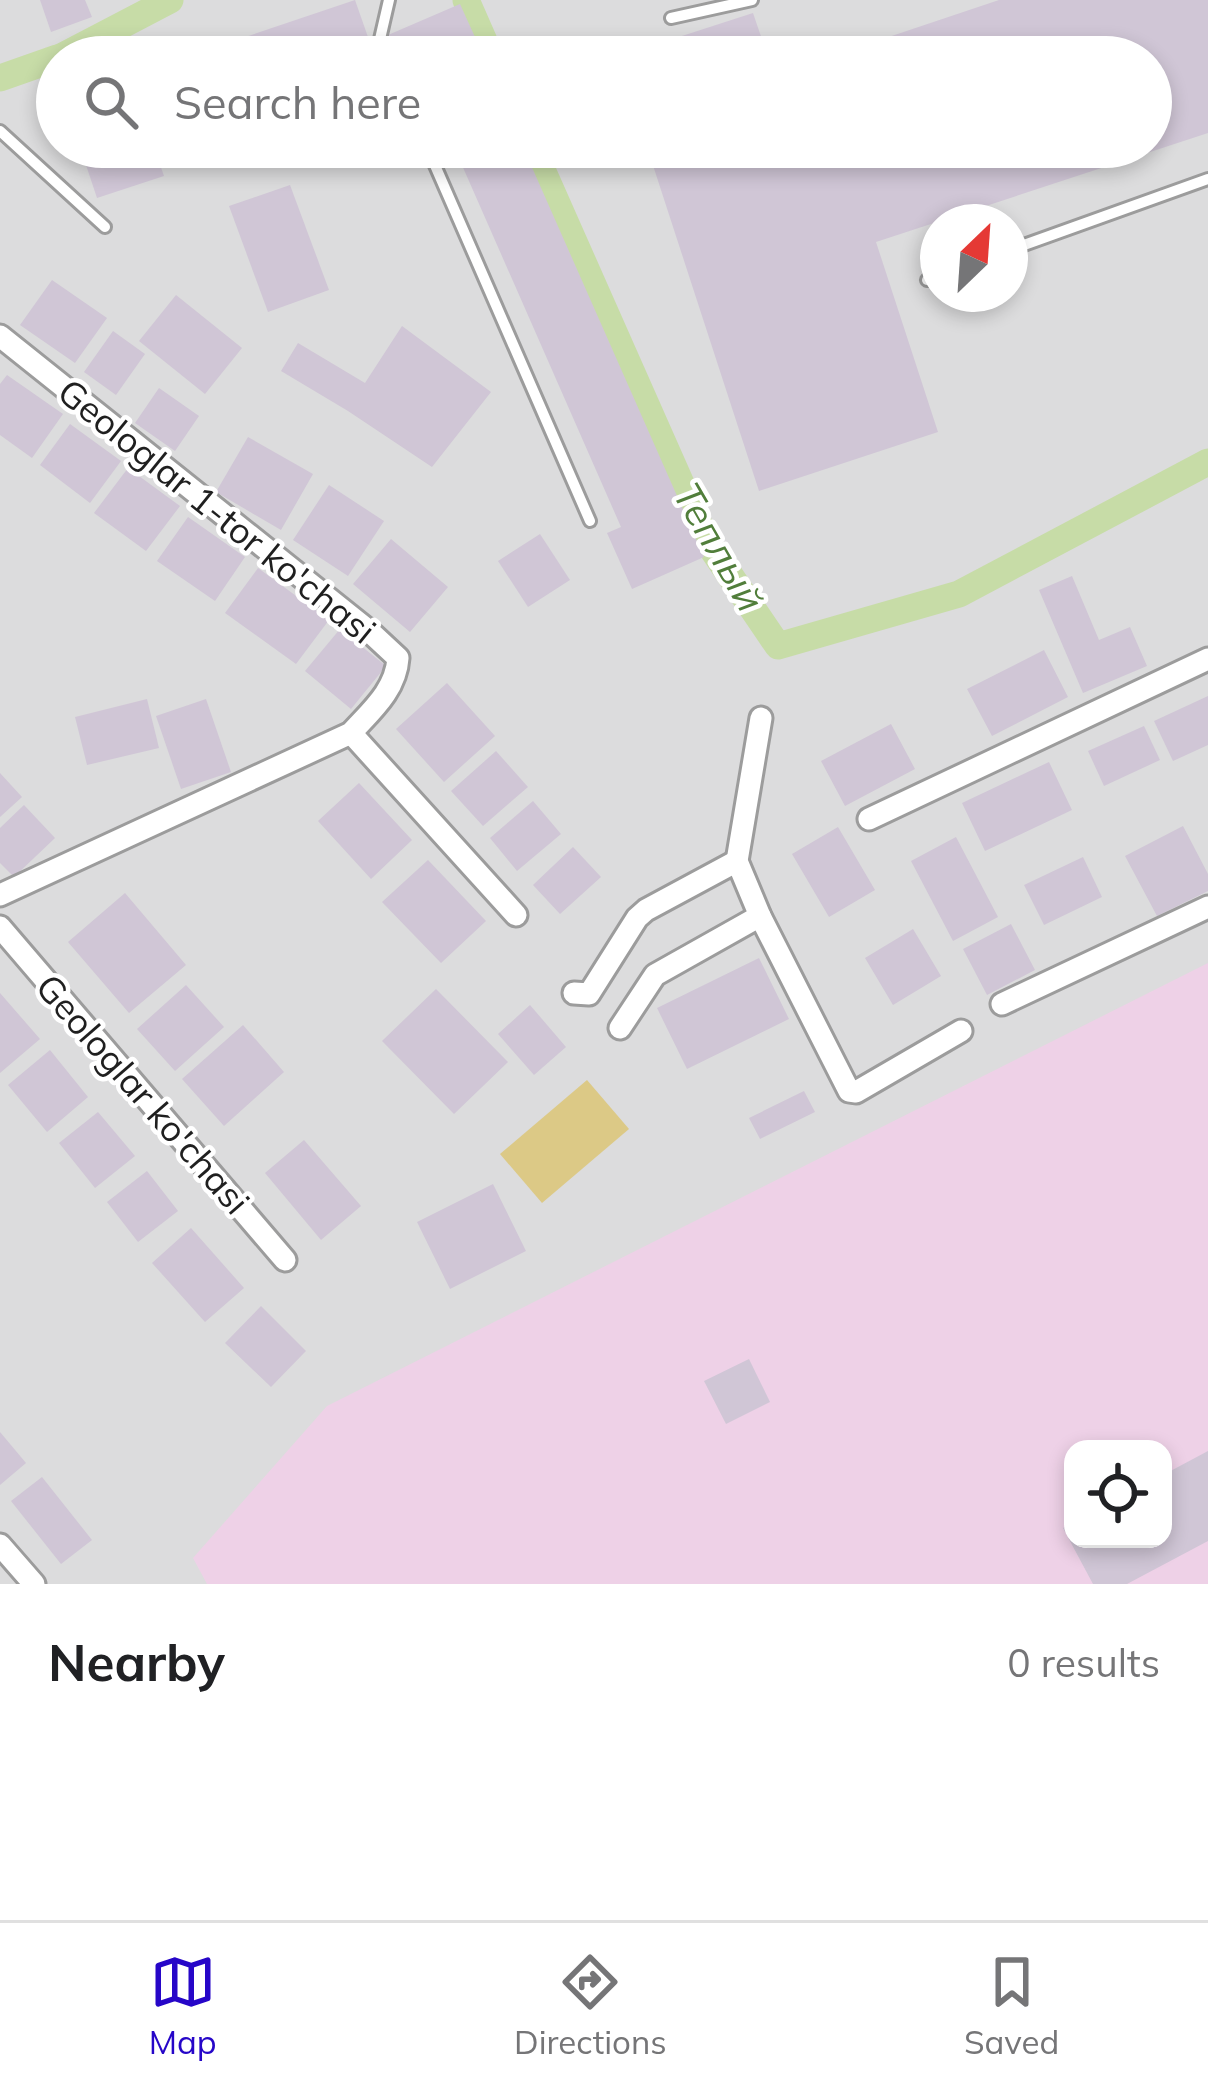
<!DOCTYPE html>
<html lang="en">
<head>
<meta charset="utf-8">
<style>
	:root { --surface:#fff; --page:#f6f6f6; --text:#202124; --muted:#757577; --line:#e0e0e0; --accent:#2606c8 }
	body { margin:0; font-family:Mulish,sans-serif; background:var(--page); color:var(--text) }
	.controls { position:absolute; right:36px; bottom:36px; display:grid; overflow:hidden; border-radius:24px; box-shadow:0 6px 18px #0003 }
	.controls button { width:108px; height:108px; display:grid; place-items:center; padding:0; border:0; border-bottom:3px solid var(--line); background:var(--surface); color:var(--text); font:60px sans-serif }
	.compass { position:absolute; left:920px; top:204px; width:108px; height:108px; border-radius:50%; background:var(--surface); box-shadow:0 6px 18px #0003; rotate:25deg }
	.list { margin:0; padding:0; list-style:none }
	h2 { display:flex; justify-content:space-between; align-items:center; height:156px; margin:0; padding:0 48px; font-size:51px }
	h2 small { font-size:39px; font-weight:400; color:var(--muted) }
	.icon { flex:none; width:66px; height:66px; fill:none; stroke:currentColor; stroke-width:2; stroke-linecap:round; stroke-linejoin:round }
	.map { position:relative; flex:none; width:1208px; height:1584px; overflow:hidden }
	.search { position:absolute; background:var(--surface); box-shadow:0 6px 18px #0003; left:36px; right:36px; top:36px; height:132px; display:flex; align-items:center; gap:30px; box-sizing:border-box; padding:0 42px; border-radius:66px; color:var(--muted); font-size:45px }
	.sheet { height:336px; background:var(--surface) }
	nav { display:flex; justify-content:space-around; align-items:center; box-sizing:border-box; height:168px; border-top:3px solid var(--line); background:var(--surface); font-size:33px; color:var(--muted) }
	nav a { display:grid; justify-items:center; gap:6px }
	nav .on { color:var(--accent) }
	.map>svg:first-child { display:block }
	.residential { fill:#dcdcdd; fill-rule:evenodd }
	.farmland { fill:#eed1e7; fill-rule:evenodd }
	.pitch { fill:#dcc986 }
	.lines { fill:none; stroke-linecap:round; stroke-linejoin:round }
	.canal { stroke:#c7dca7; stroke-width:27 }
	.building { fill:#d0c6d6 }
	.service-casing { stroke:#9c9c9c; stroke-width:16 }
	.minor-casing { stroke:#9c9c9c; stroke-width:27 }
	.service { stroke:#fff; stroke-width:10 }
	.minor { stroke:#fff; stroke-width:21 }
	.labels { text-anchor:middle; stroke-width:9; stroke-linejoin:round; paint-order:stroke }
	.street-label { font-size:36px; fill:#1f1f1f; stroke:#fff }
	.water-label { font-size:39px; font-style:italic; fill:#517e3b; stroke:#fff }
</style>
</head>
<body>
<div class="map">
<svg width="1208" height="1584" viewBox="0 0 1208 1584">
	<rect width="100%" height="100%" fill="#eee5ef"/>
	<path class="residential" d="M0 0H1208V1584H0ZM57 57H1151V147H57ZM938 222H1010V294H938ZM1073 1449H1163V1539H1073Z"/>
	<path class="farmland" d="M1208 963V1584H207L193 1558 327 1406ZM1073 1449H1163V1539H1073Z"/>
	<path class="pitch" d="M587 1080 629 1129 542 1203 500 1154Z"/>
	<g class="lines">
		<g class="canal">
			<path d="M466 0 491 57"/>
			<path d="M61 57 170 0"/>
			<path d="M0 78 57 58"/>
			<path d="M532 147 706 540 778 646 959 594 1208 462"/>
		</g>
	</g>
	<g class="building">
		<path d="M40 0H85L92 17 51 32Z"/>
		<path d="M355 0 375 57H189V56Z"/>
		<path d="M999 0H1208V133L876 242 938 432 759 491 647 147H1151V57H829Z"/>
		<path d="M460 4 484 57H397L388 35Z"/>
		<path d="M753 13 768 57H620V56Z"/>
		<path d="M80 147H154L164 176 97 198Z"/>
		<path d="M454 147H523L704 557 632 589 607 533 621 527Z"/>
		<path d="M290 185 329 290 268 312 229 206Z"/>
		<path d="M52 280 107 318 75 363 20 325Z"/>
		<path d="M176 295 242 348 205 394 139 341Z"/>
		<path d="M402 326 491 392 432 467 348 411 281 371 298 343 365 383Z"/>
		<path d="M113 331 145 354 116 395 84 372Z"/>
		<path d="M7 375 63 414 32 458 0 435V384Z"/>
		<path d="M159 388 199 416 175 451 135 423Z"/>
		<path d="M70 424 121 461 90 503 40 465Z"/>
		<path d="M248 437 313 474 281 530 216 492Z"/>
		<path d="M128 468 180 506 146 551 94 513Z"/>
		<path d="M329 485 384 521 348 576 293 540Z"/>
		<path d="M188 517 245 557 215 601 157 561Z"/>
		<path d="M540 534 570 580 528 607 498 561Z"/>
		<path d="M391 539 448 587 410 632 353 584Z"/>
		<path d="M258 568 329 620 296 664 225 613Z"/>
		<path d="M1072 576 1099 640 1130 627 1147 666 1083 693 1039 590Z"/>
		<path d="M340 629 386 666 351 709 305 671Z"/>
		<path d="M1044 650 1068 697 992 736 967 689Z"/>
		<path d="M447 683 495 736 444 782 396 729Z"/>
		<path d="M1208 696V745L1173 761 1154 721Z"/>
		<path d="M147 699 159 748 87 765 75 717Z"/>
		<path d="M206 699 231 772 181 789 156 716Z"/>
		<path d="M891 724 915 769 845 806 821 761Z"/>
		<path d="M1144 726 1160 760 1104 786 1088 751Z"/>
		<path d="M496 751 528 787 483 826 451 791Z"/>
		<path d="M1049 762 1072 810 985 851 962 803Z"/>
		<path d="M0 773 22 797 0 817Z"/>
		<path d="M359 783 412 840 371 879 318 821Z"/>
		<path d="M533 801 561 834 517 871 490 838Z"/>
		<path d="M24 805 55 838 14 877 0 863V828Z"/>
		<path d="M1183 826 1208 874V891L1157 916 1125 856Z"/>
		<path d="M838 827 875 890 829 917 792 854Z"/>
		<path d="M956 837 998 917 953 941 911 861Z"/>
		<path d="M573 847 601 877 560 914 533 885Z"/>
		<path d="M1083 857 1102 897 1044 925 1024 885Z"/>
		<path d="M428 860 486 921 441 963 382 902Z"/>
		<path d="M125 893 186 965 129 1013 68 942Z"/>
		<path d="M1011 924 1035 970 987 995 963 949Z"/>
		<path d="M913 929 941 976 893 1005 865 958Z"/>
		<path d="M759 958 789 1019 687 1069 657 1008Z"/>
		<path d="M186 985 224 1027 175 1071 137 1029Z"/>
		<path d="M436 989 508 1062 454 1114 382 1041Z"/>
		<path d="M0 993 40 1039 0 1073Z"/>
		<path d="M530 1005 566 1047 534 1075 498 1034Z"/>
		<path d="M243 1025 284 1072 224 1126 182 1079Z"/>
		<path d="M50 1050 88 1097 47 1132 8 1085Z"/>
		<path d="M804 1091 815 1112 760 1139 749 1118Z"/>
		<path d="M98 1112 135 1156 95 1188 59 1143Z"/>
		<path d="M304 1140 361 1206 321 1240 265 1173Z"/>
		<path d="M147 1171 178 1211 138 1242 107 1202Z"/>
		<path d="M493 1184 526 1251 450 1289 417 1222Z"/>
		<path d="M191 1228 244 1288 205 1322 152 1263Z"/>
		<path d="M261 1306 306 1351 271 1387 225 1343Z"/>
		<path d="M749 1359 770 1402 726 1424 704 1381Z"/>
		<path d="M0 1432 26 1463 0 1485Z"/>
		<path d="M1208 1451V1541L1127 1584H1093L1063 1528 1073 1523V1539H1163V1475Z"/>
		<path d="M42 1477 92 1540 61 1564 11 1501Z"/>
	</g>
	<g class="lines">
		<g class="service-casing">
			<g id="service">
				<path d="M671 18 752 0"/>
				<path d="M388 57 380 39 389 0"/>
				<path d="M0 131 105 227"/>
				<path d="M427 147 590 521"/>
				<path d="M1010 250 1208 179"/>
				<path d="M927 280 938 276"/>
			</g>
		</g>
		<g class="minor-casing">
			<g id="minor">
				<path d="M0 336 369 631 398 658C396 690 371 711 351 733L0 895"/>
				<path d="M351 733 516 915"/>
				<path d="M869 819 1208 659"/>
				<path d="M737 861 761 718"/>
				<path d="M0 927 285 1260"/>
				<path d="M574 993 589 994 637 918 646 910 737 861 760 916 849 1091 856 1092 961 1031"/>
				<path d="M1002 1004 1208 907"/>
				<path d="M620 1028 655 975 760 916"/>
				<path d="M0 1545 34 1584"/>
			</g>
		</g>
		<use href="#service" class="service"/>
		<use href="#minor" class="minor"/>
	</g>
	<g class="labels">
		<g class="street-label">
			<text transform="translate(217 511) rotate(39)" y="13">Geologlar 1-tor ko'chasi</text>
			<text transform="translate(143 1094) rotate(49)" y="13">Geologlar ko'chasi</text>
		</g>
		<g class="water-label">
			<text transform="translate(719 547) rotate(60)" y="14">Теплый</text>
		</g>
	</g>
</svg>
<div class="controls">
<button><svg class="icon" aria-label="locate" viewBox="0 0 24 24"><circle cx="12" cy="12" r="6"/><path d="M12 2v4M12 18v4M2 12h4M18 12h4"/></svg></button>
</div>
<svg class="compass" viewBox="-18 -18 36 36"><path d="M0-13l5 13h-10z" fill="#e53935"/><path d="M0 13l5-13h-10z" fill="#757577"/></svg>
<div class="search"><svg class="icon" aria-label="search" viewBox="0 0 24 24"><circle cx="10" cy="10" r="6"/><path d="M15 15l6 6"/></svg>Search here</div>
</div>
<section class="sheet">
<h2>Nearby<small>0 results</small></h2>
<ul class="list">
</ul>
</section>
<nav>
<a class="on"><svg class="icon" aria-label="map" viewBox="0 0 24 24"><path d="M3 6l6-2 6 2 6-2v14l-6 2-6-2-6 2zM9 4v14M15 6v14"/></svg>Map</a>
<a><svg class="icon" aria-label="directions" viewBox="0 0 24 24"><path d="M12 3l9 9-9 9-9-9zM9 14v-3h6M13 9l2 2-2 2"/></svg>Directions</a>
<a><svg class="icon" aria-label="saved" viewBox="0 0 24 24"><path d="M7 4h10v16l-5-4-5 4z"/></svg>Saved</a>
</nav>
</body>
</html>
